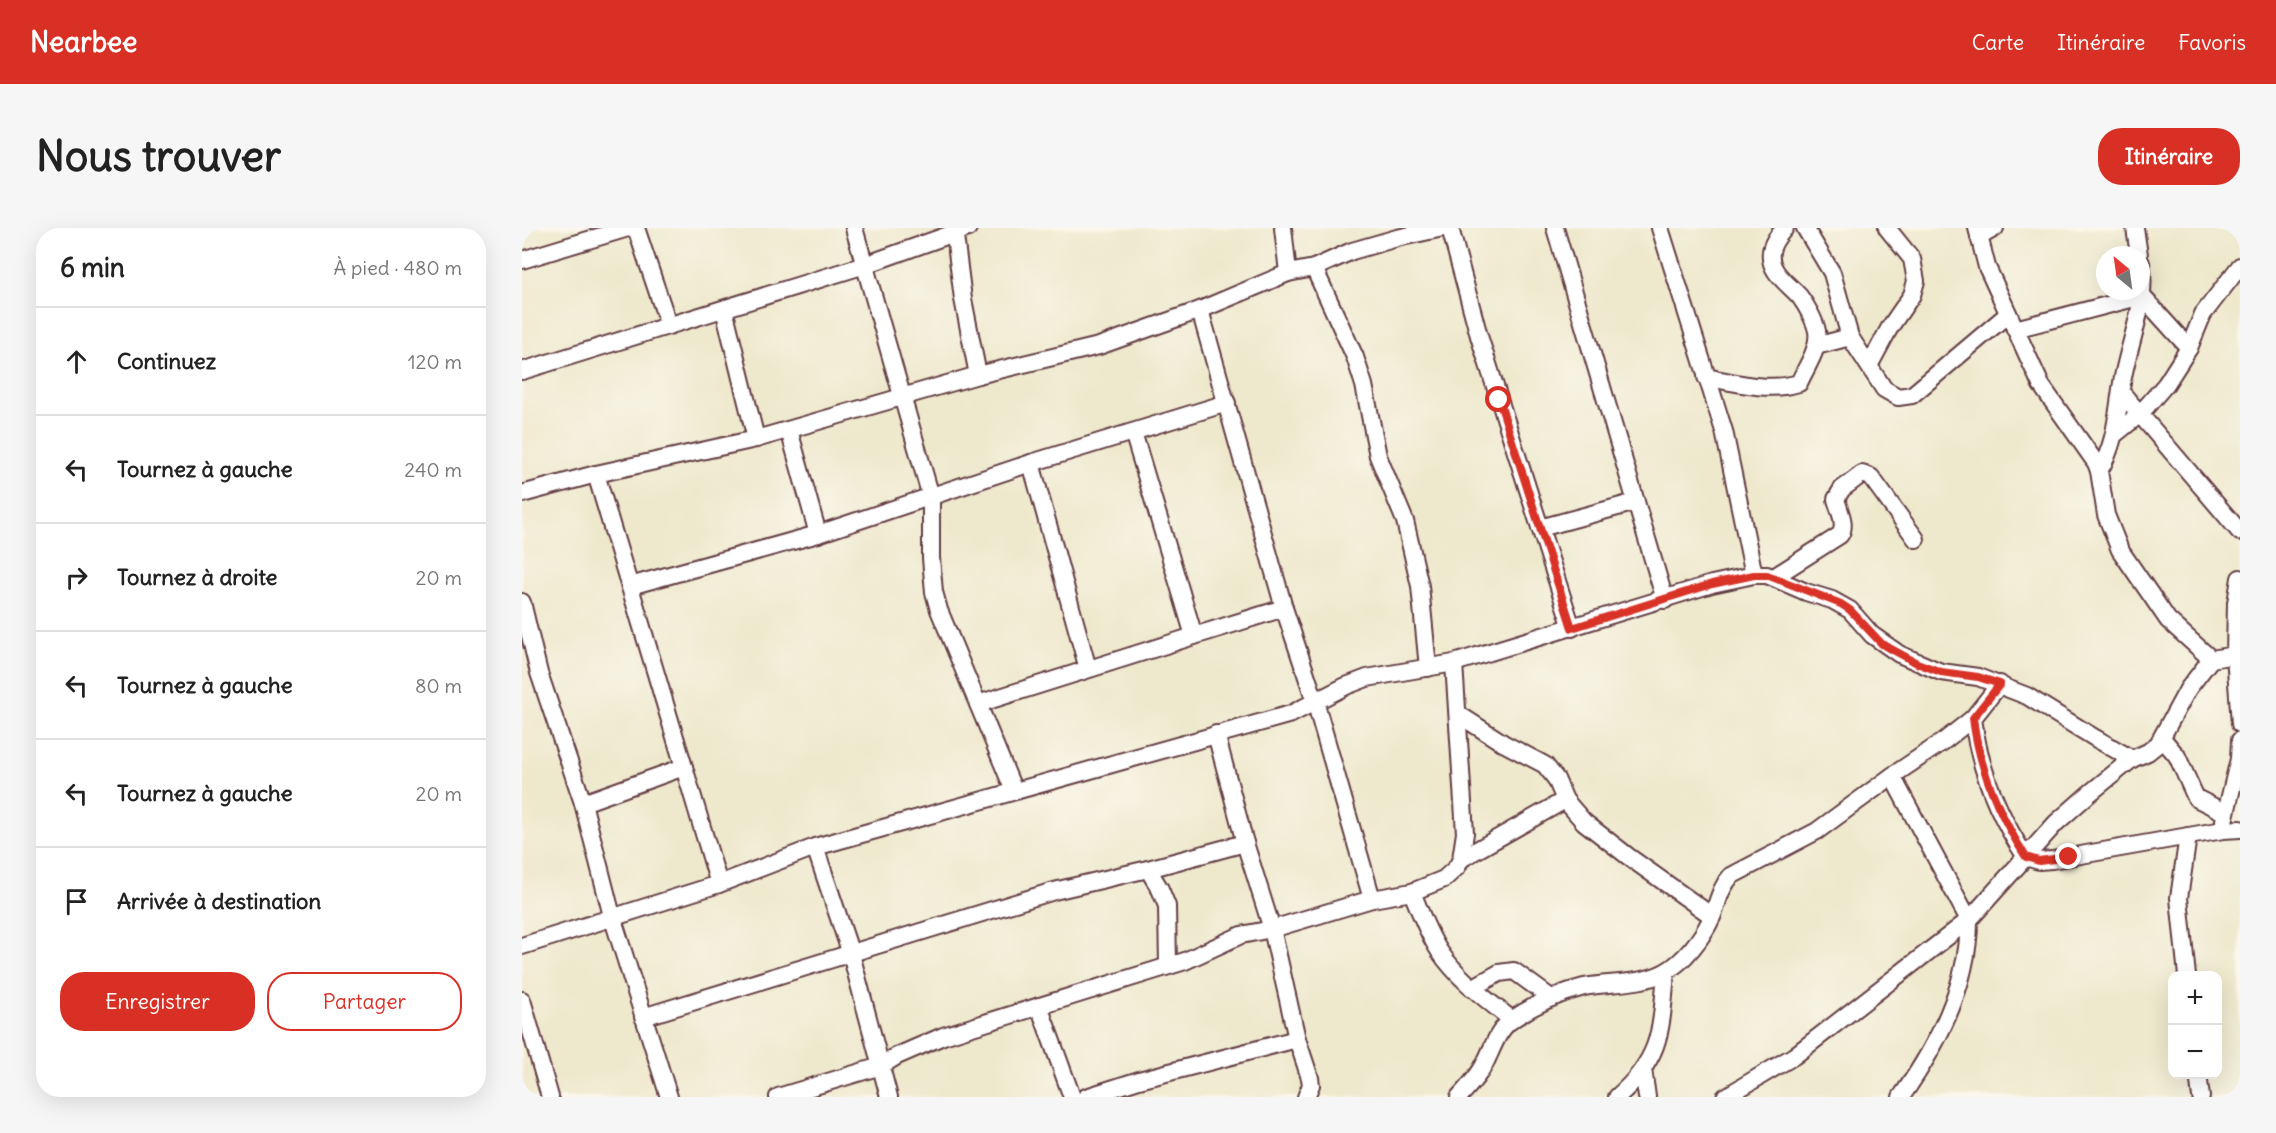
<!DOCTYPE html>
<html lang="fr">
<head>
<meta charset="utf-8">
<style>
	:root { --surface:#fff; --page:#f6f6f6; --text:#222; --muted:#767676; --line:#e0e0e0; --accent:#d93025 }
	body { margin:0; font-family:Delius,sans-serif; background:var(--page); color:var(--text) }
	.controls { position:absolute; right:18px; bottom:18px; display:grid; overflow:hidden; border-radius:12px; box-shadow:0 6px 24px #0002 }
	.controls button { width:54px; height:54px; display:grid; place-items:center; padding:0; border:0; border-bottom:2px solid var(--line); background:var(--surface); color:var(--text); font:30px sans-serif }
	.compass { position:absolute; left:1574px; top:18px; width:54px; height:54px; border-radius:50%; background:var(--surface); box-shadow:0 6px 24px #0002; rotate:331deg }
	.stop { position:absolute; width:18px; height:18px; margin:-14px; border:4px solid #d93025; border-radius:50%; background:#fff }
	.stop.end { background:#d93025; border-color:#fff; box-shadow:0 2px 6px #0008 }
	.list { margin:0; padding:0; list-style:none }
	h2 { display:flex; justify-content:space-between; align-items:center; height:78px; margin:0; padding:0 24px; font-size:26px }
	h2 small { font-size:20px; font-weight:400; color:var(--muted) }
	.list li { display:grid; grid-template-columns:39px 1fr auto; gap:18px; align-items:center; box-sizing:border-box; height:108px; padding:0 24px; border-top:2px solid var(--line) }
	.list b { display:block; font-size:22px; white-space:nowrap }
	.list em { font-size:20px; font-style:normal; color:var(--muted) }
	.actions { display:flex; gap:12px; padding:18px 24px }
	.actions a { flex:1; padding:14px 0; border:2px solid var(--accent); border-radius:24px; text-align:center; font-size:21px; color:var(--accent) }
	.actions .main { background:var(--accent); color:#fff }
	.icon { flex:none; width:33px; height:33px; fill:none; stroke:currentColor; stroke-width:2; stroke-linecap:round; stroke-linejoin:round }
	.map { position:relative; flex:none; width:1718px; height:869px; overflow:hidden; border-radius:24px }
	header { display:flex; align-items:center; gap:36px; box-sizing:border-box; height:84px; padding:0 30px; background:var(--accent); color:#fff }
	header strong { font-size:28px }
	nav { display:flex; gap:33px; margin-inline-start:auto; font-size:21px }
	.intro { display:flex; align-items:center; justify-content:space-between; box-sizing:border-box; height:144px; padding:0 36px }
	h1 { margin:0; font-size:42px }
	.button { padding:15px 27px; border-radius:24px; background:var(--accent); color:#fff; font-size:21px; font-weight:700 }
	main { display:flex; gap:36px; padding:0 36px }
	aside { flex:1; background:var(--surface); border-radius:24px; box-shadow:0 6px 24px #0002 }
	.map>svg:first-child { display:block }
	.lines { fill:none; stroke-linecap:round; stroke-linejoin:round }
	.minor-casing { stroke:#633d43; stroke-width:20 }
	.minor { stroke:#fff; stroke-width:16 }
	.route { stroke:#d93025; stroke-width:8 }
</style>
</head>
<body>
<header>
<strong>Nearbee</strong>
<nav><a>Carte</a><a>Itinéraire</a><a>Favoris</a></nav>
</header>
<div class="intro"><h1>Nous trouver</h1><a class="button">Itinéraire</a></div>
<main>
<aside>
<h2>6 min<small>À pied · 480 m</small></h2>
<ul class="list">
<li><svg class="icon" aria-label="ahead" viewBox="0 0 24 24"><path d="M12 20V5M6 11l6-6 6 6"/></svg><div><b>Continuez</b></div><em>120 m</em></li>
<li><svg class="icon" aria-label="left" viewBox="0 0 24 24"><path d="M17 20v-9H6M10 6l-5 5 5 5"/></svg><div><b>Tournez à gauche</b></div><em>240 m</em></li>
<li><svg class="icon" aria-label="right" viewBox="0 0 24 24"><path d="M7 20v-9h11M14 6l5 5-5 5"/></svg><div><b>Tournez à droite</b></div><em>20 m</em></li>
<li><svg class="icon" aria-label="left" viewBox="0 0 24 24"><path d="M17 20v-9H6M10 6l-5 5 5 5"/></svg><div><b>Tournez à gauche</b></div><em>80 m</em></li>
<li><svg class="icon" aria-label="left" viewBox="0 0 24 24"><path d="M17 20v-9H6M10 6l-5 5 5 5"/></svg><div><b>Tournez à gauche</b></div><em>20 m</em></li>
<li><svg class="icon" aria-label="arrive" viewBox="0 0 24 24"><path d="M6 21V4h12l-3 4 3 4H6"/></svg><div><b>Arrivée à destination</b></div></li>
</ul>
<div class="actions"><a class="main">Enregistrer</a><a>Partager</a></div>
</aside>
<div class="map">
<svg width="1718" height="869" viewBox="0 0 1718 869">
	<rect width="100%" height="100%" fill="#fbf7ec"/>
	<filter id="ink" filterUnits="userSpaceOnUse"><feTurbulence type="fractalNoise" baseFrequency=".0167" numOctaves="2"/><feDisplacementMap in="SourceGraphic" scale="12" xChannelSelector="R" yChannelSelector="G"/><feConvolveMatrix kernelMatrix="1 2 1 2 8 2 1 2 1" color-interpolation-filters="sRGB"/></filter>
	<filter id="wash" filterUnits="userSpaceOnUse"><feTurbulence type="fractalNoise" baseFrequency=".008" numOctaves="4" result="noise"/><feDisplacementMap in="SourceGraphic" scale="24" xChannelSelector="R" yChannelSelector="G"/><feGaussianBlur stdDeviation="1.35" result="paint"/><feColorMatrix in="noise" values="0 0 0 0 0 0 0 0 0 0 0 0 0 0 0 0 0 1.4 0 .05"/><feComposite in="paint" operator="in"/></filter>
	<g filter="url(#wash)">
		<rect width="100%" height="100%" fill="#eee8cc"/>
	</g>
	<g filter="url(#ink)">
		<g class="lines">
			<g class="minor-casing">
				<g id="minor">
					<path d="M114 0 147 98"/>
					<path d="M332 0 409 269V330L412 364 417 382 492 563"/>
					<path d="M432 0 441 71 456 147"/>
					<path d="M761 0 766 45"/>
					<path d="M928 0 957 108 1050 400"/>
					<path d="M1033 0 1143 372"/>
					<path d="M1138 0 1202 203 1232 347"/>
					<path d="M1283 0 1310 45 1328 109 1362 161 1376 169 1390 167 1486 86"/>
					<path d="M1455 0 1465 39 1519 157 1574 235 1577 243 1584 287 1598 322 1646 392 1689 431 1713 427 1718 496"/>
					<path d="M1613 0 1617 27"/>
					<path d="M1457 9 1473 0"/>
					<path d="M0 32 106 0"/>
					<path d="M792 40 833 129 842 157 856 228 883 293 898 358 906 440"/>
					<path d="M202 81 234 211"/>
					<path d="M678 82 762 380 793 473 850 671"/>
					<path d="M1493 101 1620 68 1667 120"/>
					<path d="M1294 118 1328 109"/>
					<path d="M1347 138 1368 99 1390 67 1394 53 1390 31 1365 0"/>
					<path d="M0 143 343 37 446 0"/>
					<path d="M1184 149C1214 155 1247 164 1277 155 1284 139 1298 120 1295 103 1293 93 1284 77 1278 69 1267 56 1246 44 1249 24 1250 14 1257 7 1263 0"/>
					<path d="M1599 164 1718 304"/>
					<path d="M267 202 296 306"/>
					<path d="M1592 207 1618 186 1644 156 1667 120 1681 86 1718 38"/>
					<path d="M509 235 566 441"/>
					<path d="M1577 243C1595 215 1595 181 1601 149 1608 112 1626 73 1619 35"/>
					<path d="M0 266 74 246 234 211 456 147 577 118 678 82 766 45 792 40 830 23 875 10 921 0"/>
					<path d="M1018 300 1114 274"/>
					<path d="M1252 349 1318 307C1325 296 1317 283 1314 271L1320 261 1340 246 1349 249 1394 311"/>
					<path d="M1718 350 1714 375 1713 427 1718 425"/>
					<path d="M108 358 296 306 509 235 705 175"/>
					<path d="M0 374 17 445 61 575 90 688 147 869"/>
					<path d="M672 408 762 380"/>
					<path d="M456 476 672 408 611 204"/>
					<path d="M936 486 981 515 1023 537 1034 551 1043 572 1062 594 1107 629 1190 688"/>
					<path d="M1451 490C1457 540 1476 587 1504 629L1517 633 1530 632 1701 602 1718 601"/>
					<path d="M694 506 723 615 750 701 775 811 788 850 789 857 784 869"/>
					<path d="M1640 510 1655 528 1674 570 1702 584"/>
					<path d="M1610 531 1626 524 1636 516 1666 461 1689 431"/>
					<path d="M162 539 197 656"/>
					<path d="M1370 548 1447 692C1447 756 1416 817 1379 869"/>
					<path d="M61 575 162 539 74 246"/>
					<path d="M1702 593 1717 531 1718 512"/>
					<path d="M293 619 329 726 367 869"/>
					<path d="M939 631 1043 572"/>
					<path d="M626 641 638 661 645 678 646 738"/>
					<path d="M890 664C898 684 906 706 918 724 937 752 964 771 990 792"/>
					<path d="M0 718 197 656 293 619 769 486 824 458 845 450 932 435 1190 356 1232 347H1245L1284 364 1310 372 1328 382 1350 407 1377 426 1419 444 1456 449 1505 468 1573 510 1610 531 1568 565 1534 595 1447 692 1272 828 1203 869"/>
					<path d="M1665 748 1657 670 1666 608"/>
					<path d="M950 760 977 745 992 743 1029 770"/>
					<path d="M0 772 28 869"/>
					<path d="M517 778 550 869"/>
					<path d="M121 789 532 663 626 641 723 615"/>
					<path d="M1121 841 1125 869"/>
					<path d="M1676 846 1679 869"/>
					<path d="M256 869 359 838 375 828 421 808 663 733 719 707 750 701 850 671 890 664 922 651 935 639 939 631 943 605 932 435"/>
					<path d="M564 869 617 852 775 811"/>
					<path d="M937 869C946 859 956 849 962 837 971 820 975 802 991 791 1012 777 1038 765 1062 759 1088 754 1119 757 1143 744 1162 734 1181 709 1190 689 1196 675 1198 660 1209 648L1295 603 1370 548 1422 513 1451 490 1478 456"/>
					<path d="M1095 869C1141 829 1139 800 1144 744"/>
				</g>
			</g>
			<use href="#minor" class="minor"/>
		</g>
	</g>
	<g class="lines" filter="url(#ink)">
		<path class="route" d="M977 172 1050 400 1190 356 1232 347H1245L1319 376 1328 382 1360 416 1395 435 1419 444 1456 449 1478 456 1451 490C1457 540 1477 587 1504 629L1517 633 1547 629"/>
	</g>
</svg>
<div class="controls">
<button>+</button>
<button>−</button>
</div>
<svg class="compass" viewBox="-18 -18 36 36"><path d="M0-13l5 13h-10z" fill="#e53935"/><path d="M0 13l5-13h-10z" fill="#767676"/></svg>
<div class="stop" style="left:977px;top:172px"></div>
<div class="stop end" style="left:1547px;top:629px"></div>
</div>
</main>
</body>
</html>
